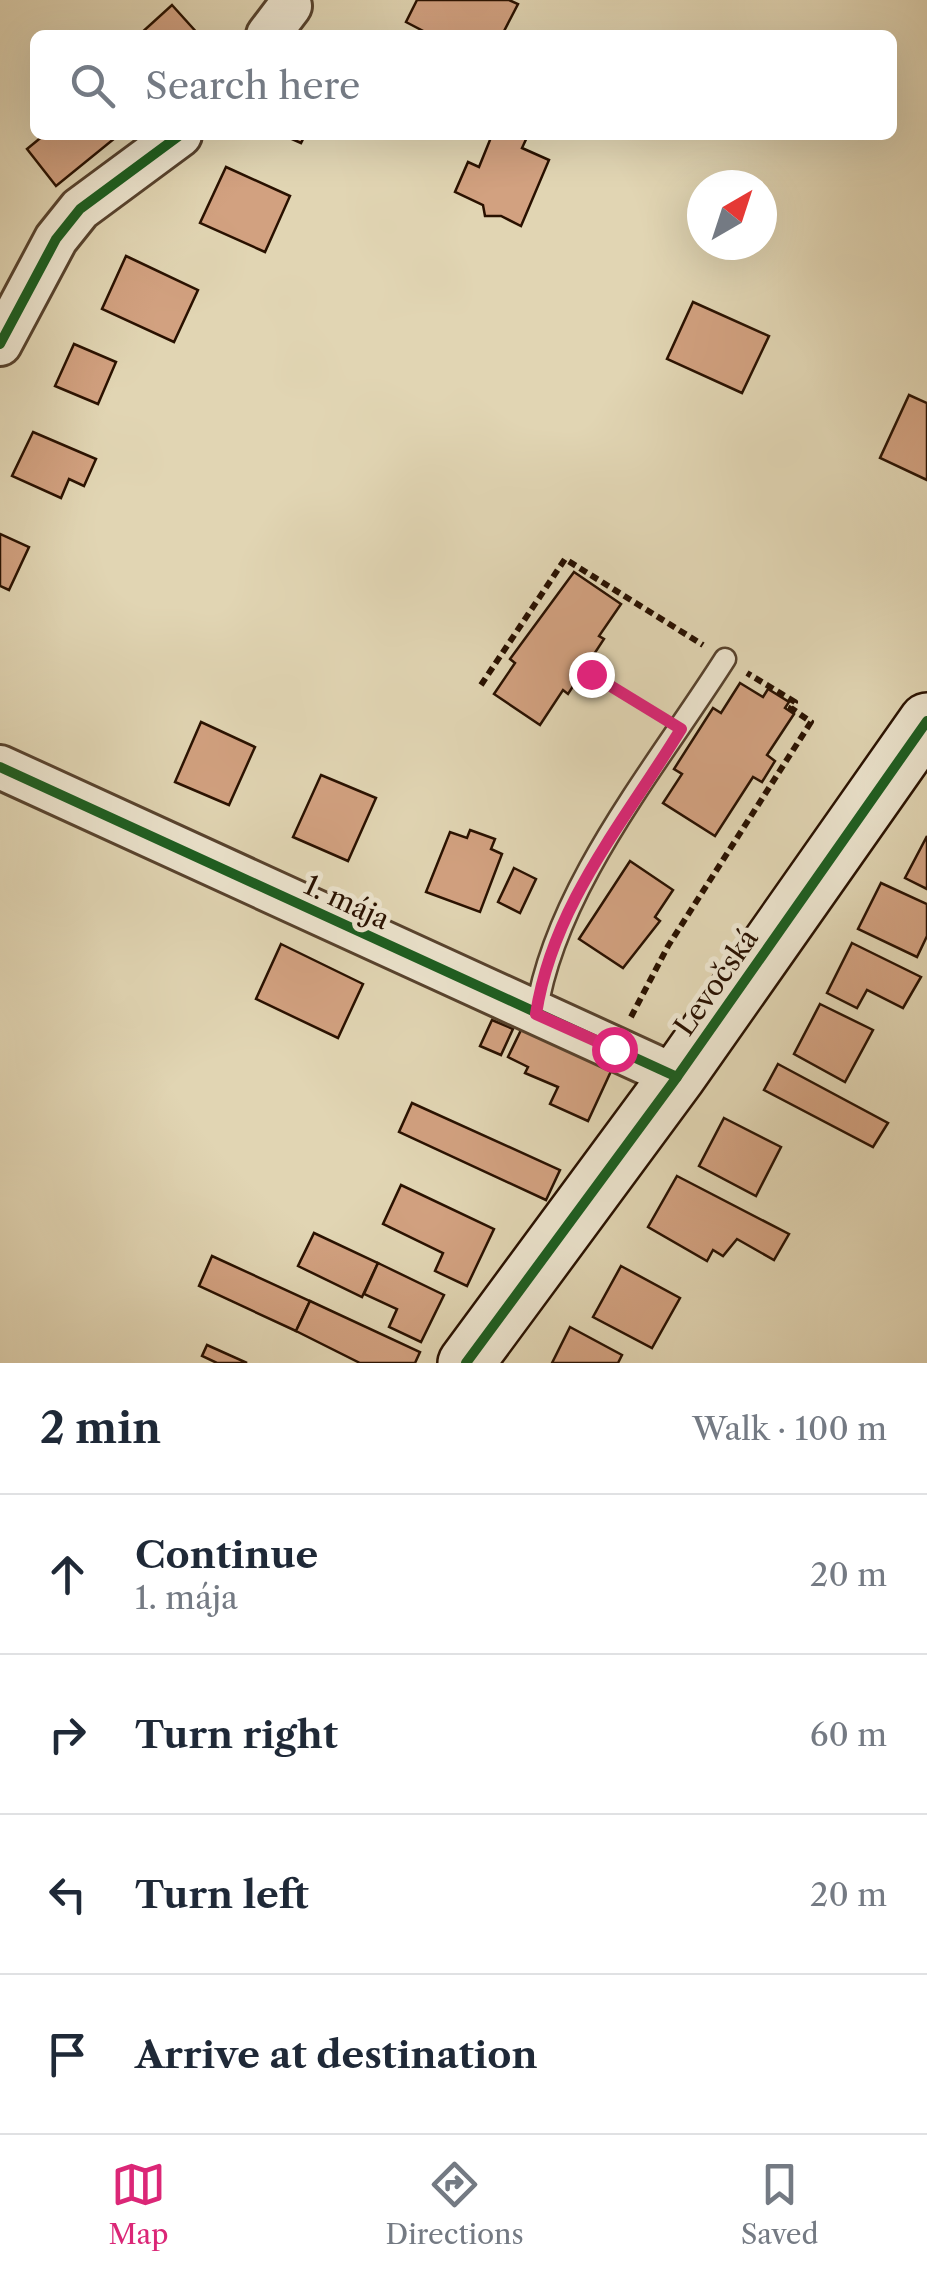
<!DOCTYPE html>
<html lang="en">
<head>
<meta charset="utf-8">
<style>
	:root { --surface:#fff; --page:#f2f2f3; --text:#1f2937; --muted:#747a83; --line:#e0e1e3; --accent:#db2777 }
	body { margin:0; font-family:"Libre Caslon Text",serif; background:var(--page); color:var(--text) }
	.compass { position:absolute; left:687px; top:170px; width:90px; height:90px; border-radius:50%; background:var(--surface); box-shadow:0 10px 40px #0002; rotate:39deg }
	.stop { position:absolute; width:30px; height:30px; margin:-22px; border:8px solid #db2777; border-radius:50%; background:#fff }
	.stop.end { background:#db2777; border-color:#fff; box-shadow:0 2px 10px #0008 }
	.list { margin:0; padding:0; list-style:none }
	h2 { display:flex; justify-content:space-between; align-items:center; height:130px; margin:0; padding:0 40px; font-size:42px }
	h2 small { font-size:32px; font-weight:400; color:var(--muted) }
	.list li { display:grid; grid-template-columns:65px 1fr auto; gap:30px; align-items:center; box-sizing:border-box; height:160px; padding:0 40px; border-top:2px solid var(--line) }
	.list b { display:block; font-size:38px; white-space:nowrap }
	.list p { margin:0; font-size:32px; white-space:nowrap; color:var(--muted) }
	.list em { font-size:32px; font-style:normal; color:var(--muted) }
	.icon { flex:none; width:55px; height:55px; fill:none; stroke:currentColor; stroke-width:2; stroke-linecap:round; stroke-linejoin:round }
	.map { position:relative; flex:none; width:927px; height:1363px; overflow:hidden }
	.search { position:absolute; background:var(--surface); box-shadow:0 10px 40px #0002; left:30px; right:30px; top:30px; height:110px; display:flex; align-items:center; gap:25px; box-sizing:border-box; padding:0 35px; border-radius:15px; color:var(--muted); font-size:38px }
	.sheet { height:770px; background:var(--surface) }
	nav { display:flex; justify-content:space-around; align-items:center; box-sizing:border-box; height:140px; border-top:2px solid var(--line); background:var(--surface); font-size:28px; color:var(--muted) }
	nav a { display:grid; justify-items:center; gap:5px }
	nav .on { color:var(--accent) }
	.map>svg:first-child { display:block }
	.building { fill:#d2a180; stroke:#291100; stroke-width:2.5 }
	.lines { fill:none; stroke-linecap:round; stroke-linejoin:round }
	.lane-casing { stroke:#57422d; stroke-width:25 }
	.street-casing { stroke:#57422d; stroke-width:48 }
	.secondary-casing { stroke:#291100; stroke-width:60 }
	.path { stroke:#291100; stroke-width:6; stroke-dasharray:8 5; stroke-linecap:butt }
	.lane { stroke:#ece4ce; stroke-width:20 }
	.street { stroke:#ece4ce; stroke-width:42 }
	.secondary { stroke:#ece4ce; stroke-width:55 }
	.cycleway-casing { stroke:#ece4ce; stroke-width:16 }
	.cycleway { stroke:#1b5e20; stroke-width:10 }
	.route { stroke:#db2777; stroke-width:12 }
	.labels { text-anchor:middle; stroke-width:10; stroke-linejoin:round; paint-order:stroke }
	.street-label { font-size:28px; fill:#291100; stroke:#ece4ce }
</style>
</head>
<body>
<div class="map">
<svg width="927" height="1363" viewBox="0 0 927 1363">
	<rect width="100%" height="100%" fill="#e1d5b3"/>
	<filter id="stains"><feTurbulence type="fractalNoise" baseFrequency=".002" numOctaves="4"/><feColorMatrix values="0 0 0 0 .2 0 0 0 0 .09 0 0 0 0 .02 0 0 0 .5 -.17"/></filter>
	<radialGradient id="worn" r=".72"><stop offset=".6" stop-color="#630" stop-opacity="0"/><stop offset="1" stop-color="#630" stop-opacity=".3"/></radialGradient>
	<g class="building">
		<path d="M417 0H509L518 4 502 35H431L406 22Z"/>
		<path d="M172 5 199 35H139Z"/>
		<path d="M44 135H113L115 138 56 186 27 149Z"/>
		<path d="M283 135H305L301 143Z"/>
		<path d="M492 135H528L522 148 549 160 521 226 501 216H485L483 205 455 192 468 162 479 167Z"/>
		<path d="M226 167 290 196 265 252 200 223Z"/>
		<path d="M126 256 198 290 174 342 102 309Z"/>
		<path d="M693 302 769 336 742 393 667 359Z"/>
		<path d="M74 344 116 362 98 404 55 386Z"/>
		<path d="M909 395 927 403V480L880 458Z"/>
		<path d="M33 432 96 459 84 486 69 479 61 498 12 476Z"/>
		<path d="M0 534 29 547 9 590 0 586Z"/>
		<path d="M574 572 621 604 599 636 604 639 568 694 563 690 540 725 494 694 515 663 510 659Z"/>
		<path d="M740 683 763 697 768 689 789 702 785 708 794 714 767 755 775 761 762 782 753 777 715 836 663 803 682 774 674 769 713 708 721 713Z"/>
		<path d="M201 722 255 747 229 805 175 782Z"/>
		<path d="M321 775 376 798 348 861 293 837Z"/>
		<path d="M470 830 495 839 491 849 502 854 480 912 426 892 450 832 467 838Z"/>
		<path d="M927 836V889L905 878Z"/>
		<path d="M630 861 673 890 655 917 660 921 623 968 579 939Z"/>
		<path d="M514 868 536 879 520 913 498 902Z"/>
		<path d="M881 883 927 904V936L917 957 858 929Z"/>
		<path d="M852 943 921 977 903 1008 867 990 857 1008 827 993Z"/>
		<path d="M281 944 363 984 338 1038 256 999Z"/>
		<path d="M820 1004 873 1030 845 1082 794 1054Z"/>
		<path d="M492 1020 513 1029 501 1055 480 1046Z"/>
		<path d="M522 1028 612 1069 588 1121 550 1104 558 1087 525 1073 528 1067 508 1057Z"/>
		<path d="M778 1064 888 1123 873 1147 764 1090Z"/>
		<path d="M412 1103 560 1170 546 1200 399 1132Z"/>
		<path d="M724 1118 781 1147 756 1196 699 1166Z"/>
		<path d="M677 1176 789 1234 774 1260 737 1239 723 1256 713 1250 707 1261 648 1227Z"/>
		<path d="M401 1185 494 1229 467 1286 435 1271 443 1253 383 1224Z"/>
		<path d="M314 1233 378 1263 362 1297 298 1266Z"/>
		<path d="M212 1256 310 1301 296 1331 199 1286Z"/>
		<path d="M378 1263 444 1295 421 1342 389 1327 397 1309 364 1294Z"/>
		<path d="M621 1266 680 1298 652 1348 593 1317Z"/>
		<path d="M310 1301 420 1352 415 1363H360L296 1331Z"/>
		<path d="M570 1327 622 1355 618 1363H552Z"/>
		<path d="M207 1345 247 1363H217L202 1356Z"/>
	</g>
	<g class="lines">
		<g class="lane-casing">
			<path id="lane" d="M536 1014C555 888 657 766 725 659"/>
		</g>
		<g class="street-casing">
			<g id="street">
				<path d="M268 35 290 6"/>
				<path d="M0 344 56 239 80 209 180 135"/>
				<path d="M0 767 677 1077"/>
			</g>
		</g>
		<g class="secondary-casing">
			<path id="secondary" d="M466 1363 677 1077 927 721"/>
		</g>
		<g class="path">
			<path d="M591 674 659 715"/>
			<path d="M481 685 565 559 703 645"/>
			<path d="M631 1017 668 946 811 722 791 708 795 702 747 673"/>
		</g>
		<use href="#lane" class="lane"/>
		<use href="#street" class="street"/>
		<use href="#secondary" class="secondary"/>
		<g class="cycleway-casing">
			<g id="cycleway">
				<path d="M0 344 56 239 80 209 180 135"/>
				<path d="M0 767 677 1077"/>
				<path d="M466 1363 677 1077 927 721"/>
			</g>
		</g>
		<use href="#cycleway" class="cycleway"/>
	</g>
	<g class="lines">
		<path class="route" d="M591 674 681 729C625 821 553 904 536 1014L614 1049"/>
	</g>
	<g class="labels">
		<g class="street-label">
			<text transform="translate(347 902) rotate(25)" y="10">1. mája</text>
			<text transform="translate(716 982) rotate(-55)" y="10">Levočská</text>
		</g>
	</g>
	<rect width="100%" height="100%" filter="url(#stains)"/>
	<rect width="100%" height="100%" fill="url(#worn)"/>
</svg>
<svg class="compass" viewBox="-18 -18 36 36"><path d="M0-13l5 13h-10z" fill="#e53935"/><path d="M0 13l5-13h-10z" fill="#747a83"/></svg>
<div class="stop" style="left:614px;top:1049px"></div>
<div class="stop end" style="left:591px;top:674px"></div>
<div class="search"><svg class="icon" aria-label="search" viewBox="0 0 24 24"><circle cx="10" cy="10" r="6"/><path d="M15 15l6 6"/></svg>Search here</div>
</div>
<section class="sheet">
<h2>2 min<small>Walk · 100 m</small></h2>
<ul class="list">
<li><svg class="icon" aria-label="ahead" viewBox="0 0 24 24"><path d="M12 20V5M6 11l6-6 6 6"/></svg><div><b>Continue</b><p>1. mája</p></div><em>20 m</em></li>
<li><svg class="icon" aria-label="right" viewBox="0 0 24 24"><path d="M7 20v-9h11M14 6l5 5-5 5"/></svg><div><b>Turn right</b></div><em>60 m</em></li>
<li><svg class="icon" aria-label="left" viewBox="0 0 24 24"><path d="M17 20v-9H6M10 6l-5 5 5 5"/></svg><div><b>Turn left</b></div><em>20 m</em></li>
<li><svg class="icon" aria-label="arrive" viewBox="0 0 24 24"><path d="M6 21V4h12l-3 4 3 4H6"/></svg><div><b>Arrive at destination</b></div></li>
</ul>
</section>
<nav>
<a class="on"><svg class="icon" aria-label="map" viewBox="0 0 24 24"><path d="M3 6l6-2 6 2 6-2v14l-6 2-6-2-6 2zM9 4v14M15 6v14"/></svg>Map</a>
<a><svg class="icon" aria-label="directions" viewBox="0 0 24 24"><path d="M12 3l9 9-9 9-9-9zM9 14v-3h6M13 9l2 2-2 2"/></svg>Directions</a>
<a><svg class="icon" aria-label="saved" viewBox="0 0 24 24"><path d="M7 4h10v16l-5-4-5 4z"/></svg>Saved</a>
</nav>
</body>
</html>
